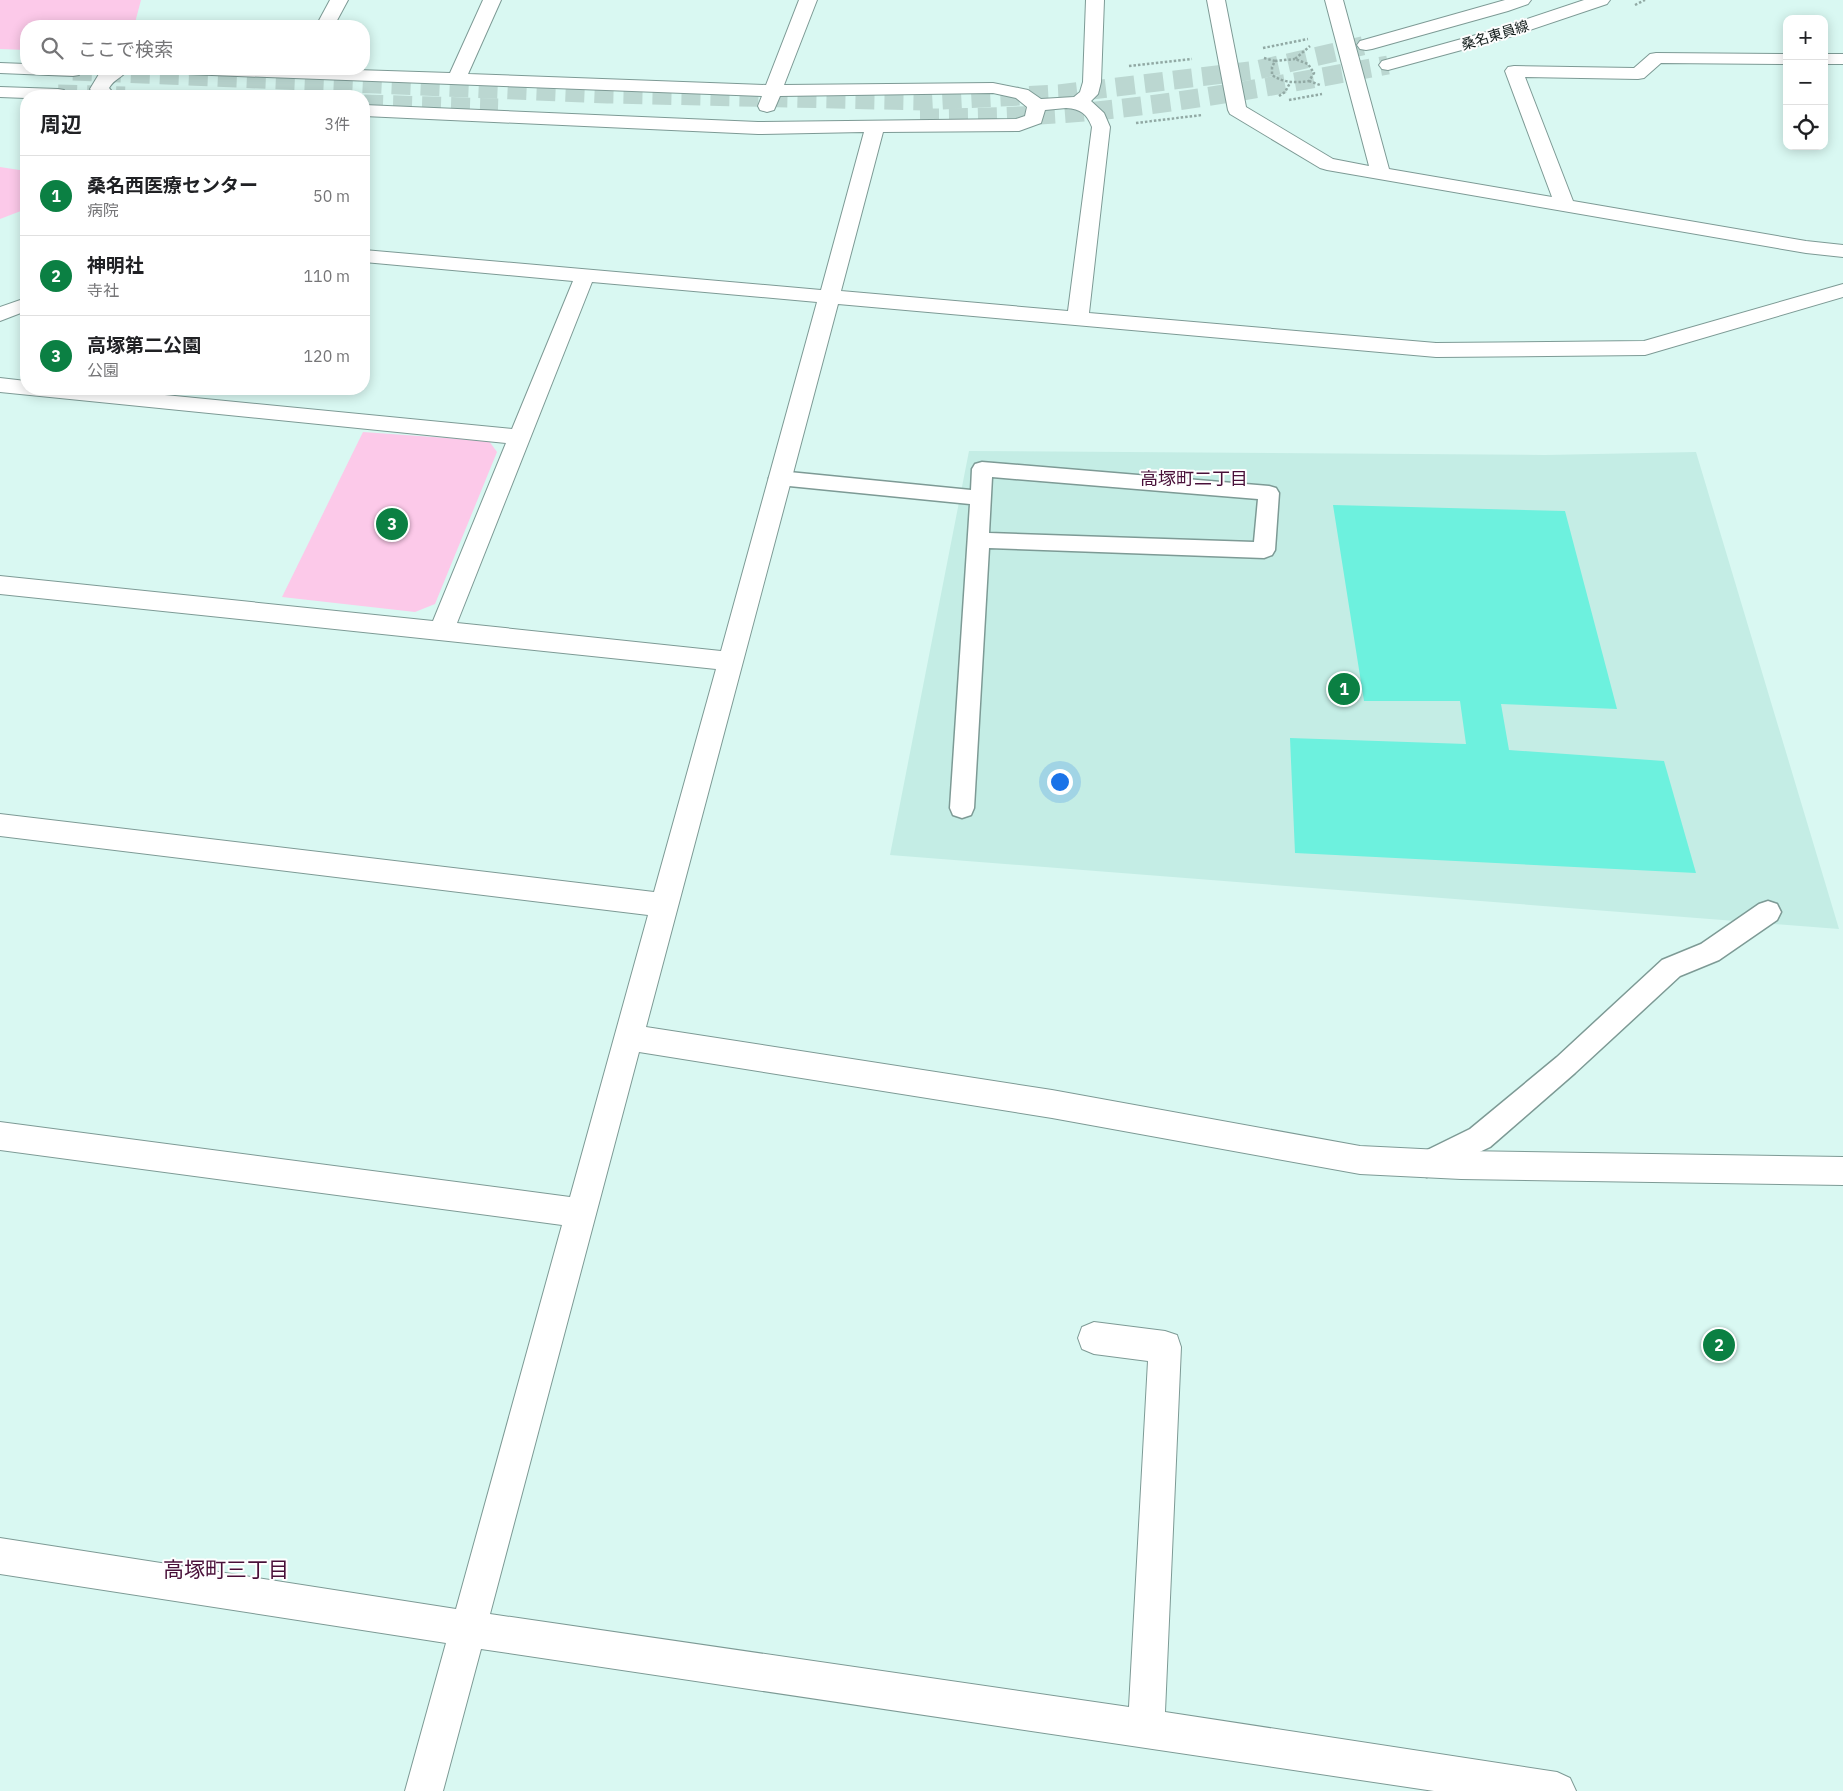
<!DOCTYPE html>
<html lang="ja">
<head>
<meta charset="utf-8">
<style>
	:root { --surface:#fff; --page:#f6f6f6; --text:#202124; --muted:#757577; --line:#e0e0e0; --accent:#0b8043 }
	body { margin:0; font-family:"IBM Plex Sans","Noto Sans JP",sans-serif; background:var(--page); color:var(--text) }
	.controls { position:absolute; right:15px; top:15px; display:grid; overflow:hidden; border-radius:10px; box-shadow:0 2px 12px #0003 }
	.controls button { width:45px; height:45px; display:grid; place-items:center; padding:0; border:0; border-bottom:1px solid var(--line); background:var(--surface); color:var(--text); font:25px sans-serif }
	.you { position:absolute; left:1059px; top:781px; width:18px; height:18px; margin:-12px; border:4px solid #fff; border-radius:50%; background:#1a73e8; box-shadow:0 0 0 8px #1a73e833 }
	.badge { display:grid; place-items:center; width:32px; height:32px; border-radius:50%; background:var(--accent); color:#fff; font-size:16px; font-weight:700 }
	.pin { position:absolute; translate:-50% -50%; border:2px solid #fff; box-shadow:0 1px 5px #0006 }
	.list { margin:0; padding:0; list-style:none }
	h2 { display:flex; justify-content:space-between; align-items:center; height:65px; margin:0; padding:0 20px; font-size:21px }
	h2 small { font-size:16px; font-weight:400; color:var(--muted) }
	.list li { display:grid; grid-template-columns:32px 1fr auto; gap:15px; align-items:center; box-sizing:border-box; height:80px; padding:0 20px; border-top:1px solid var(--line) }
	.list b { display:block; font-size:19px; white-space:nowrap }
	.list p { margin:0; font-size:16px; white-space:nowrap; color:var(--muted) }
	.list em { font-size:16px; font-style:normal; color:var(--muted) }
	.icon { flex:none; width:28px; height:28px; fill:none; stroke:currentColor; stroke-width:2; stroke-linecap:round; stroke-linejoin:round }
	.map { position:relative; flex:none; width:1843px; height:1791px; overflow:hidden }
	.search { position:absolute; background:var(--surface); box-shadow:0 2px 12px #0003; left:20px; top:20px; width:350px; height:55px; display:flex; align-items:center; gap:12px; box-sizing:border-box; padding:0 18px; border-radius:20px; color:var(--muted); font-size:19px }
	.panel { position:absolute; background:var(--surface); box-shadow:0 2px 12px #0003; left:20px; top:90px; width:350px; height:305px; border-radius:20px }
	.map>svg:first-child { display:block }
	.built { fill:#c4ede5 }
	.green { fill:#fcc9e9 }
	.building { fill:#6df1de }
	.lines { fill:none; stroke-linecap:round; stroke-linejoin:round }
	.secondary-tunnel { stroke:#bbd7d1; stroke-width:19; stroke-dasharray:19 10; stroke-linecap:butt }
	.service-casing { stroke:#7d9a95; stroke-width:3 }
	.minor-casing { stroke:#7d9a95; stroke-width:2 }
	.secondary-casing { stroke:#7d9a95; stroke-width:2 }
	.path { stroke:#91a9a4; stroke-width:2.5; stroke-dasharray:2.5 2; stroke-linecap:butt }
	.service { fill:#fff; fill-rule:evenodd }
	.minor { fill:#fff; fill-rule:evenodd }
	.secondary { fill:#fff; fill-rule:evenodd }
	.labels { text-anchor:middle; stroke-width:4; stroke-linejoin:round; paint-order:stroke }
	.far-street-label { font-size:14px; fill:#0f1a18; stroke:#fefefe }
	.neighbourhood-label { font-size:18px; fill:#491039; stroke:#fefefe }
	.near-neighbourhood-label { font-size:21px; fill:#491039; stroke:#fefefe }
</style>
</head>
<body>
<div class="map">
<svg width="1843" height="1791" viewBox="0 0 1843 1791">
	<rect width="100%" height="100%" fill="#d9f8f2"/>
	<path class="built" d="M969 451 1545 455 1696 452 1839 929 890 855Z"/>
	<g class="green">
		<path d="M0 0H141L136 19V26H26V50L0 49Z"/>
		<path d="M0 167 26 171V209L0 219Z"/>
		<path d="M363 432 489 441 497 452 435 604 415 612 282 597Z"/>
	</g>
	<path class="building" d="M1333 505 1565 511 1617 709 1501 704 1509 750 1664 761 1696 873 1295 853 1290 738 1466 744 1460 701H1364Z"/>
	<g class="lines">
		<g class="secondary-tunnel">
			<path d="M73 71 608 94 925 101 1059 94 1257 70 1366 45"/>
			<path d="M58 94 125 96"/>
			<path d="M364 104 498 108"/>
			<path d="M920 118C982 118 1044 116 1106 110 1201 100 1295 82 1388 65"/>
		</g>
		<g class="service-casing">
			<g id="service">
				<path d="M982 462 1269 486 1276 488 1279 493 1275 550 1272 555 1264 558 989 548 974 808 971 815 962 818 953 815 950 808 970 504 779 485 772 483 769 478 772 473 779 471 971 490 972 469 975 464ZM992 477 1258 499 1254 542 989 533Z"/>
				<path d="M1768 901 1777 904 1781 912 1777 920 1719 960 1680 976 1575 1073 1490 1147 1427 1177 1417 1173 1413 1164 1417 1155 1470 1129 1557 1057 1662 960 1701 944 1759 904Z"/>
			</g>
		</g>
		<g class="minor-casing">
			<g id="minor">
				<path d="M330 0H348L334 26H316Z"/>
				<path d="M483 0H501L468 74 766 85 799 0H817L784 85 993 83 1028 90 1041 99 1074 97 1080 92 1083 82 1086 0H1104L1101 82 1098 94 1091 101 1104 113 1110 127 1089 313 1436 343 1644 341 1843 284V297L1645 355 1436 357 838 304 646 1027 1052 1090 1360 1146 1461 1151 1843 1157V1185L1461 1179 1360 1174 1052 1118 639 1052 490 1614 1129 1707 1148 1361 1094 1354 1082 1349 1078 1338 1082 1327 1094 1322 1165 1331 1177 1335 1181 1347 1165 1712 1557 1772 1570 1778 1576 1791H1434L481 1649 443 1791H405L446 1643 0 1574V1538L456 1609 562 1225 0 1150V1122L570 1197 648 915 0 836V814L654 892 716 669 0 594V576L433 621 506 443 0 392V378L26 381V389H104L512 429 573 281 364 262V250L821 290 864 132 758 134 364 116V105L758 122 1016 119 1025 116 1027 107 1016 98 993 93 780 96 774 110 767 112 760 110 758 106 762 96 187 74 181 73 178 69H325L450 73ZM1066 108C1081 109 1087 114 1092 127L1068 311 841 291 883 132 1019 131 1041 123 1045 110ZM592 282 817 302 721 651 457 623Z"/>
				<path d="M1207 0H1225L1246 107 1333 159 1369 166 1325 0H1343L1389 169 1552 197 1505 71 1508 67 1514 66 1634 68 1650 54 1656 53 1787 54V64L1661 63 1644 78 1638 79 1525 77 1573 201 1806 241 1843 245V257L1806 253 1327 170 1320 168 1230 114 1228 110Z"/>
				<rect x="1824" y="54" width="19" height="10"/>
				<path d="M108 69H129C123 77 114 79 109 88L116 96H96L90 89 99 74Z"/>
				<path d="M26 298V311L0 321V307Z"/>
			</g>
		</g>
		<g class="secondary-casing">
			<g id="secondary">
				<path d="M1505 0H1531L1528 4 1508 11 1372 49 1366 50 1360 49 1357 45 1360 41Z"/>
				<path d="M1584 0H1610L1607 4 1506 38 1388 70 1382 69 1379 65 1382 61 1494 30Z"/>
				<path d="M0 63 26 64V69H80L82 71 79 75 73 76 0 73Z"/>
				<path d="M0 87 58 89 64 90 67 94 66 96H26V98L0 97Z"/>
			</g>
		</g>
		<g class="path">
			<path d="M1635 5 1645 0"/>
			<path d="M1263 48 1308 39"/>
			<path d="M1264 58 1275 61 1272 67V75C1284 83 1295 83 1309 81L1314 73 1308 64 1295 59 1310 46"/>
			<path d="M1275 61 1295 59"/>
			<path d="M1129 66 1192 59"/>
			<path d="M1309 81 1320 85"/>
			<path d="M1279 96 1285 92 1290 83"/>
			<path d="M1289 100 1322 94"/>
			<path d="M1136 123 1202 115"/>
		</g>
		<use href="#service" class="service"/>
		<use href="#minor" class="minor"/>
		<use href="#secondary" class="secondary"/>
	</g>
	<g class="labels">
		<g class="far-street-label">
			<text transform="translate(1495 35) rotate(-17)" y="5">桑名東員線</text>
		</g>
		<g class="neighbourhood-label">
			<text x="1194" y="485">高塚町二丁目</text>
		</g>
		<g class="near-neighbourhood-label">
			<text x="226" y="1577">高塚町三丁目</text>
		</g>
	</g>
</svg>
<div class="controls">
<button>+</button>
<button>−</button>
<button><svg class="icon" aria-label="locate" viewBox="0 0 24 24"><circle cx="12" cy="12" r="6"/><path d="M12 2v4M12 18v4M2 12h4M18 12h4"/></svg></button>
</div>
<div class="you"></div>
<div class="pin badge" style="left:1344px;top:689px">1</div>
<div class="pin badge" style="left:1719px;top:1345px">2</div>
<div class="pin badge" style="left:392px;top:524px">3</div>
<div class="search"><svg class="icon" aria-label="search" viewBox="0 0 24 24"><circle cx="10" cy="10" r="6"/><path d="M15 15l6 6"/></svg>ここで検索</div>
<section class="panel">
<h2>周辺<small>3件</small></h2>
<ul class="list">
<li><span class="badge">1</span><div><b>桑名西医療センター</b><p>病院</p></div><em>50 m</em></li>
<li><span class="badge">2</span><div><b>神明社</b><p>寺社</p></div><em>110 m</em></li>
<li><span class="badge">3</span><div><b>高塚第二公園</b><p>公園</p></div><em>120 m</em></li>
</ul>
</section>
</div>
</body>
</html>
